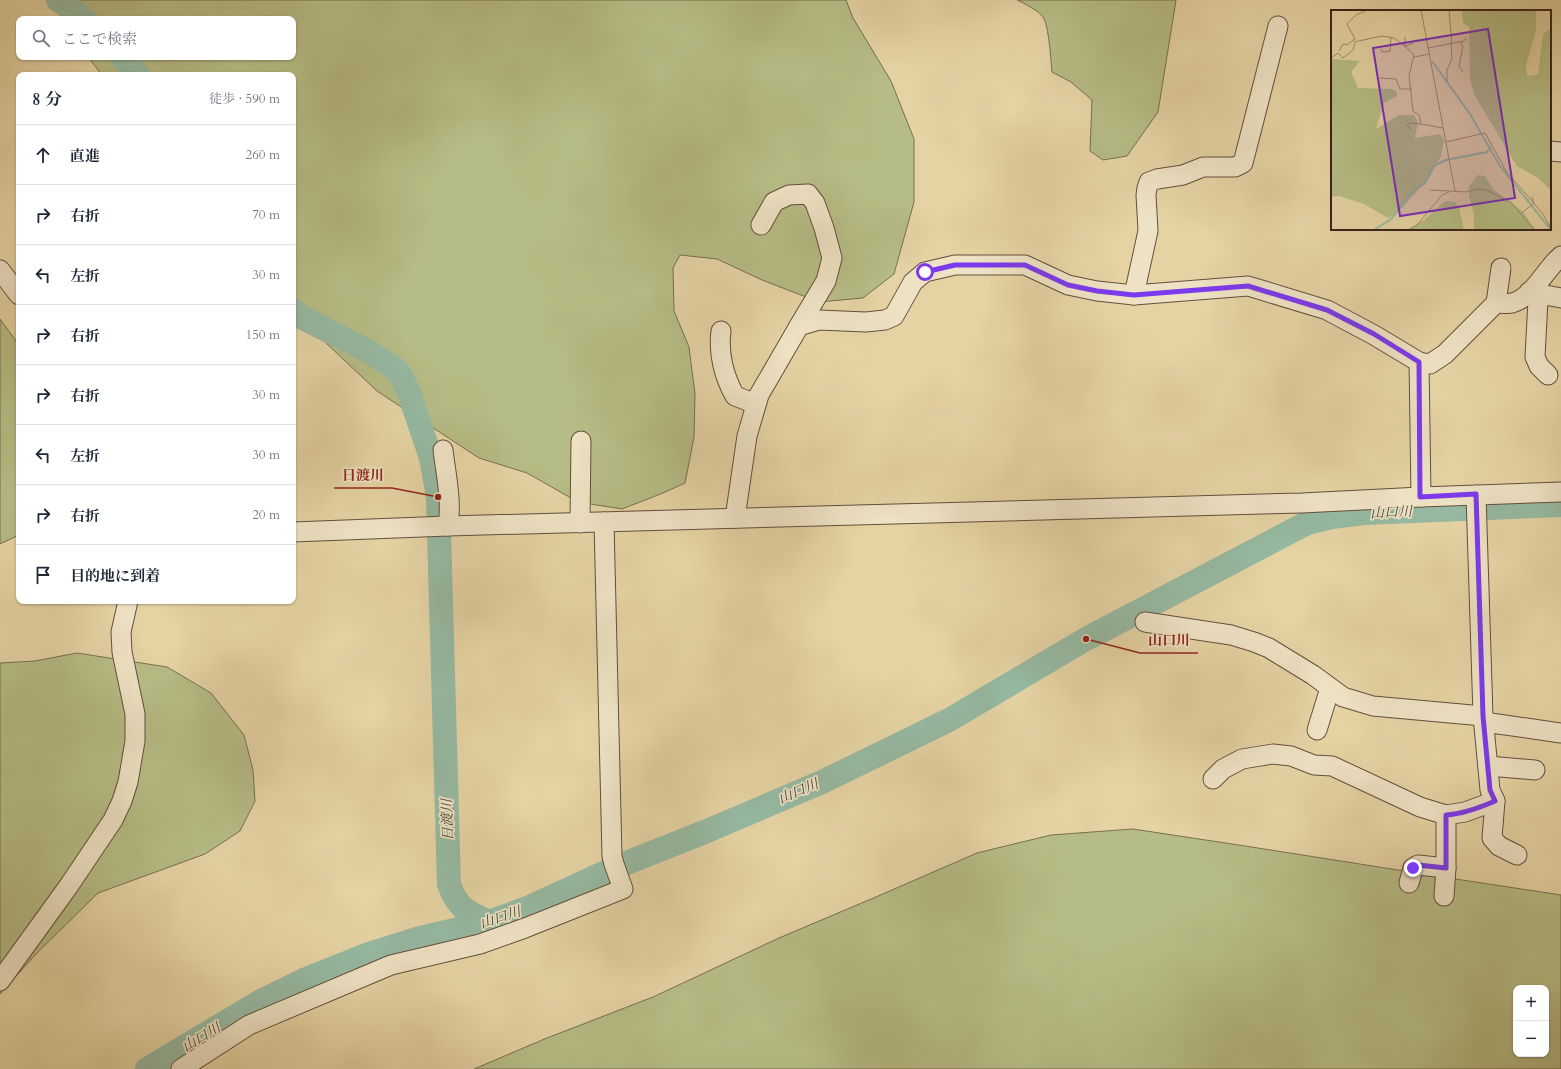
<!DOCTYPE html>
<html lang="ja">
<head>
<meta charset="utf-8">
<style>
	:root { --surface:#fff; --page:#f6f6f7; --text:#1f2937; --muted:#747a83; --line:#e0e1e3 }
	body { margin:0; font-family:Cardo,"Noto Serif JP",serif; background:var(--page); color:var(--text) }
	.controls { position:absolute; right:12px; bottom:12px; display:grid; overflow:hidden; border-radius:8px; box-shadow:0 1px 3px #0004 }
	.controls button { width:36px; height:36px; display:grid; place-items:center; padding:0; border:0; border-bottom:1px solid var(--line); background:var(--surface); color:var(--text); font:20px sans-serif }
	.stop { position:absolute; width:12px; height:12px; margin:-9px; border:3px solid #7c3aed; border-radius:50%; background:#fff }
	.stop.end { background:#7c3aed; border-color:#fff; box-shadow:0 1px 4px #0008 }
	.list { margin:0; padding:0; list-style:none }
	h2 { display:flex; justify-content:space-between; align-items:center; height:52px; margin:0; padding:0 16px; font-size:17px }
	h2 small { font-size:13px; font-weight:400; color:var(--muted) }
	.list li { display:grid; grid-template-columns:26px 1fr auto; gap:12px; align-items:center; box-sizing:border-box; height:60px; padding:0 16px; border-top:1px solid var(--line) }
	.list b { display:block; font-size:15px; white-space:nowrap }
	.list em { font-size:13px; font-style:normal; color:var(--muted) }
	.icon { flex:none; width:22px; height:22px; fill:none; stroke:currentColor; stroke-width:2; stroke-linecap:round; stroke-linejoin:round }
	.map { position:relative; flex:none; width:1561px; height:1069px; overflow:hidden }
	.search { position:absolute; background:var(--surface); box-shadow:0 1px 3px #0004; left:16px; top:16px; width:280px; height:44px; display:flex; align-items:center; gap:10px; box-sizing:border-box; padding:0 14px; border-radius:8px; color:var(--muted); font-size:15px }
	.panel { position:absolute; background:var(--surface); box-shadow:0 1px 3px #0004; left:16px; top:72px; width:280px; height:532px; border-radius:8px }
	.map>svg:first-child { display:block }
	.green { fill:#b6bc85; stroke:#786f4f; fill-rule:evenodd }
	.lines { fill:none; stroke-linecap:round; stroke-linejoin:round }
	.river { stroke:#96b9a2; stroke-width:24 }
	.minor-casing { stroke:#644e3c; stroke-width:21 }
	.minor { stroke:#eee2c4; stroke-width:19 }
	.route { stroke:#7c3aed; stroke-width:5 }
	.labels { text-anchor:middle; stroke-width:3.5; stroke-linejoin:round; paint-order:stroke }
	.water-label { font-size:14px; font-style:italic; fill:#50483b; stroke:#eee2c4 }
	.inset-river { fill:none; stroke:#96b9a2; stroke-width:2 }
	.inset-road { fill:none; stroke:#a08c6c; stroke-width:1 }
	.view { fill:#7b2cbf; fill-opacity:0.15; stroke:#7b2cbf; stroke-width:2 }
	.inset-edge { fill:none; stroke:#392219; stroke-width:2 }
	.leader { fill:none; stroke:#8f2418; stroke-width:1.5 }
	.callout-dot { fill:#8f2418; stroke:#eee2c4; stroke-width:1.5 }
	.callout-label { font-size:14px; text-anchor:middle; font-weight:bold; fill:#8f2418; stroke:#eee2c4; stroke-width:3.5; stroke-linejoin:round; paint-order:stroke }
</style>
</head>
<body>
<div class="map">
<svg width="1561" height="1069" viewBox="0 0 1561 1069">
	<rect width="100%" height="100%" fill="#e5d3a4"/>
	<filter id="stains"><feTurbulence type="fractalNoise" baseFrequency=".005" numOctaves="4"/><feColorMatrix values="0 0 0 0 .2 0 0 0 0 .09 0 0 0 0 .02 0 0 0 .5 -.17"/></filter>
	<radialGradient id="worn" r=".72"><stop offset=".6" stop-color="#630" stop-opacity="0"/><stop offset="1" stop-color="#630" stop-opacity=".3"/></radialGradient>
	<g class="green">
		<path d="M57 0H846L853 18 891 81 914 139V202L894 274 863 298 819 302 762 280 717 259 680 255 673 268 674 311 689 347 695 394 694 437 685 483 663 493 622 509 578 502 527 473 479 458 377 391 293 312V75H102L88 57H293V19H64Z"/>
		<path d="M1017 0H1176L1158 112 1127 156 1103 160 1090 151 1092 100 1071 82 1052 72C1051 61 1049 26 1043 17 1039 11 1024 3 1017 0Z"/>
		<path d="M0 319 19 345V535L0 544Z"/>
		<path d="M77 653 167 667 211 693 244 735 253 770 255 801 240 831 205 854 98 893 36 954 0 994V663L35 661Z"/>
		<path d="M1133 829C1276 850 1418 874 1561 895V1069H474L547 1038 653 997 779 938 876 897 977 853 1051 835ZM1516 988H1546V1054H1516Z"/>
	</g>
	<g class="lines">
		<g class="river">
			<path d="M58 0 85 19"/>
			<path d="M122 57 138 75"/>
			<path d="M293 310 301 317 368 351 394 368 401 376 409 393 431 458 438 497 449 884C457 908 467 912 489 922"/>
			<path d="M147 1069 261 1001 304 980 369 954 420 938 489 922 530 907 619 866 707 831 822 782 949 720 1086 639 1307 523 1332 517 1364 513 1561 505"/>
		</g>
		<g class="minor-casing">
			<g id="minor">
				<path d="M1550 151 1561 152"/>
				<path d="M761 225 774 202 789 195 808 194 815 203 824 228 832 258 826 281 799 326"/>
				<path d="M0 270 19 295"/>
				<path d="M1134 295 1148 231 1146 195 1147 188 1149 182 1157 179 1183 175 1203 167H1235L1243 163 1278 26"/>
				<path d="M1496 303 1501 268"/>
				<path d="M721 331C718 353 724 377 735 396L756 404"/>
				<path d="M1419 362 1421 497"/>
				<path d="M1548 375 1539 366 1535 357 1538 300 1529 292 1561 298"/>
				<path d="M443 450C446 475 452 501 448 526"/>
				<path d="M1476 495 1483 716 1490 790 1495 801 1492 838 1499 846 1517 855"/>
				<path d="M735 518 747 436 759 395 799 326 819 320 866 322 885 320 894 316 913 282 925 272 955 265H1025L1068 285 1097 291 1134 295 1248 286 1327 310 1374 335 1419 362 1430 364 1445 354 1496 303C1501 303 1508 304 1512 303 1534 297 1545 269 1561 256"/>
				<path d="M580 523 581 441"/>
				<path d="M293 532 448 526 1302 503 1421 497 1561 492"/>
				<path d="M1145 622 1231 635 1254 642 1269 648 1313 675 1343 697 1373 706 1483 716"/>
				<path d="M1484 722 1561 733"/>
				<path d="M1317 730 1330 688"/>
				<path d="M1488 766 1535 770"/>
				<path d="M1213 779 1223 769 1242 759 1273 754 1291 756 1314 765 1332 766 1420 807 1446 815 1465 812 1495 801"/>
				<path d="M1409 883 1413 868 1418 865 1446 868"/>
				<path d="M1444 896 1446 868V815"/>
				<path d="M0 981 68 887 113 820 122 801 128 782 135 741V714L122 652 121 632 128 601"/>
				<path d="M181 1069 249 1025 391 965 480 944 525 928 623 889 614 864 612 856 604 522"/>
			</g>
		</g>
		<use href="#minor" class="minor"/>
	</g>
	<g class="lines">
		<path class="route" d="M925 272 955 265H1025L1068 285 1097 291 1134 295 1248 286 1327 310 1374 334 1419 362 1420 497 1476 494 1483 716 1490 790 1495 801C1479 808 1463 814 1446 815V868L1418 865 1413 868"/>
	</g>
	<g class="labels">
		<g class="water-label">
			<text transform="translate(1391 512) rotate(-3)" y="5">山口川</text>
			<text transform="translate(798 791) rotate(-23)" y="5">山口川</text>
			<text transform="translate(447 820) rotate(-92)" y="5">日渡川</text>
			<text transform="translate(500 917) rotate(-18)" y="5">山口川</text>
			<text transform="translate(201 1037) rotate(-31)" y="5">山口川</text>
		</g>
	</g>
	<g transform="translate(1331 10)">
		<rect width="220" height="220" fill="#e5d3a4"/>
		<path d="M131 0H205V21L195 55 196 65 200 66 207 64 212 24 220 19V180L207 168 186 156 144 86 139 70 138 17 132 13ZM0 49 29 51 20 62 27 78 61 79 66 82V86L53 93 45 119 68 105H83L87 112 84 128 109 124 113 130 110 146 98 168 71 198 57 208 33 194 8 186 0 187ZM147 165 154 166 163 180 191 201 205 220H143V204L138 186V176ZM114 191 124 192 128 198 133 220H75L93 210Z" fill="#b6bc85"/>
		<path class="inset-river" d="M101 51 139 104 169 156 220 220M43 220 60 209 82 181 94 173 102 156 115 150 156 142 160 137"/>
		<path class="inset-road" d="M90 0 124 181M118 0 121 34M74 27V36L83 33M129 31 132 36 128 56 132 62M23 32 51 26 63 28 75 37 83 45 78 66 82 101 88 105 90 114 112 118M97 38 133 31 135 28M50 39 51 42 59 41 60 27M8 41 12 34 16 35 24 29 16 14 25 5 36 0M83 47 98 44M0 48 7 43 12 48 22 40 24 33M49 68 65 69 69 79H81M116 72V60L121 49 120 34M80 120 76 115 79 113 90 114M115 132 154 123 175 161 212 204 220 218M99 180 135 182 146 179 155 180 180 192 203 220M191 203 203 193 201 187M78 220 86 215 111 185 118 182"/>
		<path class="view" d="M157 19 184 188 69 206 42 38Z"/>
		<rect width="220" height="220" class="inset-edge"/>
	</g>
	<path class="leader" d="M438 497L392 488H334M1086 639L1140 653H1198"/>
	<g class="callout-dot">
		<circle cx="438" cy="497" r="4"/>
		<circle cx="1086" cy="639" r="4"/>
	</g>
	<g class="callout-label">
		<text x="363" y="480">日渡川</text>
		<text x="1169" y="645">山口川</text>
	</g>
	<rect width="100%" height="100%" filter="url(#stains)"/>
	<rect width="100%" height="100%" fill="url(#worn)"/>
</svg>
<div class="controls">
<button>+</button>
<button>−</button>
</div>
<div class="stop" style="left:925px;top:272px"></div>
<div class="stop end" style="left:1413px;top:868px"></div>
<div class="search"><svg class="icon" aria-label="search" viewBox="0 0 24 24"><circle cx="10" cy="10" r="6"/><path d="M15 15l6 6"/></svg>ここで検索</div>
<section class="panel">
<h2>8 分<small>徒歩 · 590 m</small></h2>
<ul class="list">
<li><svg class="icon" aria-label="ahead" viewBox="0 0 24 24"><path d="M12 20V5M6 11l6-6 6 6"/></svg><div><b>直進</b></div><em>260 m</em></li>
<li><svg class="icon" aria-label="right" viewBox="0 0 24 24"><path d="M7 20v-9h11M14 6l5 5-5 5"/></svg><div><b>右折</b></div><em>70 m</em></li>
<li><svg class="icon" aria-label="left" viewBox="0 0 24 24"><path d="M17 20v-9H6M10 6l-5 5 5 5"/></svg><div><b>左折</b></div><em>30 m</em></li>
<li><svg class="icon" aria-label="right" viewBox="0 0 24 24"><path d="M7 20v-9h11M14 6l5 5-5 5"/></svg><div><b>右折</b></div><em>150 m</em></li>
<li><svg class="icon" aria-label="right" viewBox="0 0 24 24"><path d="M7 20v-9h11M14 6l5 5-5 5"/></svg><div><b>右折</b></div><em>30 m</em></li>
<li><svg class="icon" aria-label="left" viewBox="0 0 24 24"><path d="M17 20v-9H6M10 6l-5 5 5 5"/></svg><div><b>左折</b></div><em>30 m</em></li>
<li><svg class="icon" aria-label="right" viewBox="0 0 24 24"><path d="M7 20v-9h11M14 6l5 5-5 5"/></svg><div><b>右折</b></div><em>20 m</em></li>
<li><svg class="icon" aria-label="arrive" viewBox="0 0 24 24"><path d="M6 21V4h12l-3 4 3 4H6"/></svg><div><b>目的地に到着</b></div></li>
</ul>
</section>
</div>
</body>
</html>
